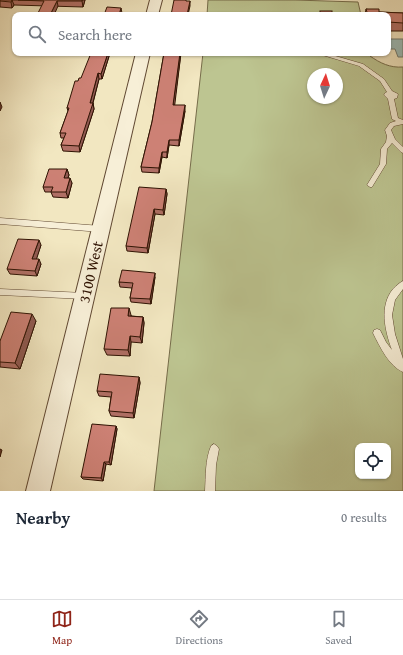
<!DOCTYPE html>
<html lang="en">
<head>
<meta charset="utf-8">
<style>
	:root { --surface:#fff; --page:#f6f6f7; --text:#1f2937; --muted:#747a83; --line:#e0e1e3; --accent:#8f2418 }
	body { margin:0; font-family:"Gentium Book Plus",serif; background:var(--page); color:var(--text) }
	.controls { position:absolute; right:12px; bottom:12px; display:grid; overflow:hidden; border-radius:8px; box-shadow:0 1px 3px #0004 }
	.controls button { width:36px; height:36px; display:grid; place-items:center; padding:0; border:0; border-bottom:1px solid var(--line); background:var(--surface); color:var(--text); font:20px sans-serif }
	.compass { position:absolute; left:307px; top:68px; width:36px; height:36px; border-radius:50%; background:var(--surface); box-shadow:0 1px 3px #0004; rotate:4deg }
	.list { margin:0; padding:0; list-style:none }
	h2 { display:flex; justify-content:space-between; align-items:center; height:52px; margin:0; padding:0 16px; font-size:17px }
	h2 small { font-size:13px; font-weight:400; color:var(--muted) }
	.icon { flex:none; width:22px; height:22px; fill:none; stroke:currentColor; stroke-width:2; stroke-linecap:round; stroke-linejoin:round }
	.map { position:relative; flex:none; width:403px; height:491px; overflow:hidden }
	.search { position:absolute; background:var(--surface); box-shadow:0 1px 3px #0004; left:12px; right:12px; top:12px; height:44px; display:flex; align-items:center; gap:10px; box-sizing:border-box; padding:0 14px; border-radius:8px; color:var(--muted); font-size:15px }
	.sheet { height:108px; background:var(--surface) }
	nav { display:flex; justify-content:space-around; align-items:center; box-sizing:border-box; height:56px; border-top:1px solid var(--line); background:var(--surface); font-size:11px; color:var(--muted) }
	nav a { display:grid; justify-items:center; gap:2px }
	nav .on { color:var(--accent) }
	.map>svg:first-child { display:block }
	.green { fill:#bdc591; stroke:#766c4a; fill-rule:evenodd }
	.water { fill:#9dbebb; stroke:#717a71 }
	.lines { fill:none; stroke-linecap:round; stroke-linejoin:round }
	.service-casing { stroke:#604832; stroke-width:1 }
	.tertiary-casing { stroke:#604832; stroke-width:2 }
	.service { fill:#f7efd7; fill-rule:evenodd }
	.tertiary { fill:#f7efd7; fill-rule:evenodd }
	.wall { fill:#b06f65; stroke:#2f1303 }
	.shaded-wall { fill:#905a52; stroke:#2f1303 }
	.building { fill:#cd8175; stroke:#2f1303 }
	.labels { text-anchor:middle; stroke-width:4; stroke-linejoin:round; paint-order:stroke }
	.street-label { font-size:15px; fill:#2f1303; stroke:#f7efd7 }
</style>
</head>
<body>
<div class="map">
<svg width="403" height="491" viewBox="0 0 403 491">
	<rect width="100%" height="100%" fill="#f2e7c1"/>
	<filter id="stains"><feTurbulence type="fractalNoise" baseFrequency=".005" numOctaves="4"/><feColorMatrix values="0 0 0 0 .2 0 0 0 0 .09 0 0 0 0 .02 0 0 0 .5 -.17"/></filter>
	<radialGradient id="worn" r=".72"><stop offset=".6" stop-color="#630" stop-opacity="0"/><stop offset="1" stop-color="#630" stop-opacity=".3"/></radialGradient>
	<g class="green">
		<path d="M208 0H295L358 2 361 15H207Z"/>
		<path d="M203 53H369L370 56C380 63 390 68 403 67V491H154ZM313 74H337V98H313ZM358 446H388V476H358Z"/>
	</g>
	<path class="water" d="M388 39H403V57H398L395 49H388Z"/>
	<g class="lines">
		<g class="service-casing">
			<g id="service">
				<path d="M316 53H325L363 64 384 79 392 91 398 94 397 98 394 99 398 118 403 120V124L394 126 391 130 395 139 403 147V153L401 152 392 143 387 149 386 164 372 187H370L367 185 380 164 381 149 386 142 387 136 385 130 390 123 396 121 392 119 388 99 384 95 385 93 387 92 380 81 359 66Z"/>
				<path d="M0 218 101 226 103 227 104 229 103 231 101 232 0 224Z"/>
				<path d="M403 281V289L395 300 392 315 395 334 403 359V372C389 366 380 347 373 333L374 330 377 329 380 330 386 342 392 350C385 331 379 306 393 289 396 286 399 283 403 281Z"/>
				<path d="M0 289 85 293 88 294 89 296 88 298 85 299 0 295Z"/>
				<path d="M214 444 217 446 219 449 216 465 215 491H205C206 476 205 460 211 446Z"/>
			</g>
		</g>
		<g class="tertiary-casing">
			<g id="tertiary">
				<path d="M150 0H162L158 15H146Z"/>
				<path d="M136 53H150L50 491H26Z"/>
			</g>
		</g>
		<use href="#service" class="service"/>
		<use href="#tertiary" class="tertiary"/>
	</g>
	<g class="wall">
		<path d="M0 0H85L83 7 14 5 12 8 0 7Z"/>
		<path d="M366 9 379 12 403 13V31H388V15H365Z"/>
		<path d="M110 53 102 79H99L93 103 94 109 80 152 63 151 61 145 64 138H61L60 133 68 111 67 108 78 81Z"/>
		<path d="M164 53H181L174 105 185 111 179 146 169 145 167 158 162 157 159 173 142 172 141 167 152 122Z"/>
		<path d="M67 169 69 175 68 178 72 183 68 198 53 197 51 192H45L43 187Z"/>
		<path d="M166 189 167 194 164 215 155 214 148 253 127 251 126 246Z"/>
		<path d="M41 245 36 259 41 264 37 276 10 274 7 269Z"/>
		<path d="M155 277 151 304 131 302 130 298 132 288 120 287 119 282Z"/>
		<path d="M131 315V316L143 317 144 323 142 343 131 342 130 356 107 355 104 349Z"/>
		<path d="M36 321 20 369 0 367V341Z"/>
		<path d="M139 377 140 383 134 418 111 416 109 411 111 397 99 396 97 391Z"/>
		<path d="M116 426 117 429 111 465 106 464 103 481 83 479 81 477Z"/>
	</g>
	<g class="shaded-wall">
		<path d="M12 0 14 5 12 8 11 2Z"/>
		<path d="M82 0H85L83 7 82 1Z"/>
		<path d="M57 1 58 6 54 15H50Z"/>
		<path d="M190 1V6L188 15H187Z"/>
		<path d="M121 8 122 13 121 15H119Z"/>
		<path d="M108 53H110L102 79 101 74Z"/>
		<path d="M180 53H181L174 111 173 105Z"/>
		<path d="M98 73 99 79 92 106 93 103 94 109 80 152 79 146Z"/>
		<path d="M0 102 2 107 0 111Z"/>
		<path d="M185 105V111L179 146V140Z"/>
		<path d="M169 140V145L167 158V152Z"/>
		<path d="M162 152V157L159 173V168Z"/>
		<path d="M67 169 69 175 66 183 64 178Z"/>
		<path d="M70 178 72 183 68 198 66 192Z"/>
		<path d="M166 189 167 194 164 215 163 210Z"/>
		<path d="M154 209 155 214 148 253 147 248Z"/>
		<path d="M39 240 41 245 35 264 32 259Z"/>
		<path d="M39 259 41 264 37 276 35 271Z"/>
		<path d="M155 273V277L151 304 150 299Z"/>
		<path d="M129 308 131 315 130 323 128 316Z"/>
		<path d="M32 314 36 321 20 369 15 363Z"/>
		<path d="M143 317 144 323 142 343 140 337Z"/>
		<path d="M130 336 131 342 130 356 128 350Z"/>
		<path d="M139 377 140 383 134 418 133 413Z"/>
		<path d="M116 426 117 429 111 465 109 462Z"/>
		<path d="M0 449 2 450 0 457Z"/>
		<path d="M104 462 106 464 103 481 101 478Z"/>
	</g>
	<g class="building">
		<path d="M0 0H12L11 2 0 1Z"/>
		<path d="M18 0H82V1H57L50 15H37L44 1Z"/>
		<path d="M174 0H186V1H190L187 15H171Z"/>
		<path d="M107 7 121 8 119 15H104Z"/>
		<path d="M366 9H379V12L403 13V23L388 22V15H368Z"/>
		<rect x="320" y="11" width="12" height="4"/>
		<path d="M91 53H108L101 74 98 73 90 103H93L79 146 61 145 66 133H60L69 108H67L75 81H78L79 78H81Z"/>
		<path d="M164 53H180L173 105H185L179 140H169L167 152H162L159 168 141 167 152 122Z"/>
		<path d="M49 169H67L64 178H70L66 192H51L53 187H43Z"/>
		<path d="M139 187 166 189 163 210 154 209 147 248 126 246Z"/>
		<path d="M18 239 39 240 32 259H39L35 271 7 269Z"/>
		<path d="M122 270 155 273 150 299 130 298 133 283 119 282Z"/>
		<path d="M111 308H129L128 316 143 317 140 337 130 336 128 350 104 349Z"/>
		<path d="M11 312 32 314 15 363 0 362V341Z"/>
		<path d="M100 374 139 377 133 413 109 411 112 392 97 391Z"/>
		<path d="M92 424 116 426 109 462H104L101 478 81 477Z"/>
	</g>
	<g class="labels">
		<g class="street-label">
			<text transform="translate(91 272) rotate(-77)" y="5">3100 West</text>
		</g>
	</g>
	<rect width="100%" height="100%" filter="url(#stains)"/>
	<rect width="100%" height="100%" fill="url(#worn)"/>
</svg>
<div class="controls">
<button><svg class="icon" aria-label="locate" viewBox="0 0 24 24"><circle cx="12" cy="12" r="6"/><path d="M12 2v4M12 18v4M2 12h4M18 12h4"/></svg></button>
</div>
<svg class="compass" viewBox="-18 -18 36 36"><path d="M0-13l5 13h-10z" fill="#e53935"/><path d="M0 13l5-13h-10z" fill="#747a83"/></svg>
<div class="search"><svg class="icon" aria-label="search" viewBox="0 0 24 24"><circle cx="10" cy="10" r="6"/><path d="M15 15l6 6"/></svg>Search here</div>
</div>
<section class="sheet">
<h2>Nearby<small>0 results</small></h2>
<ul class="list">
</ul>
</section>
<nav>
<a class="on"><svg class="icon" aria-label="map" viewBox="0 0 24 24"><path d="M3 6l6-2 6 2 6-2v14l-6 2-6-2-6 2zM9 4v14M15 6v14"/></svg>Map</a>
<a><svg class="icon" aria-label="directions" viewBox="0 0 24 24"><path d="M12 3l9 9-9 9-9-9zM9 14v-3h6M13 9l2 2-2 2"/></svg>Directions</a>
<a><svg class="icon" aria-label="saved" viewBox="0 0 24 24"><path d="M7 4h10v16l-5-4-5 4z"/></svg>Saved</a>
</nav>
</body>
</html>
